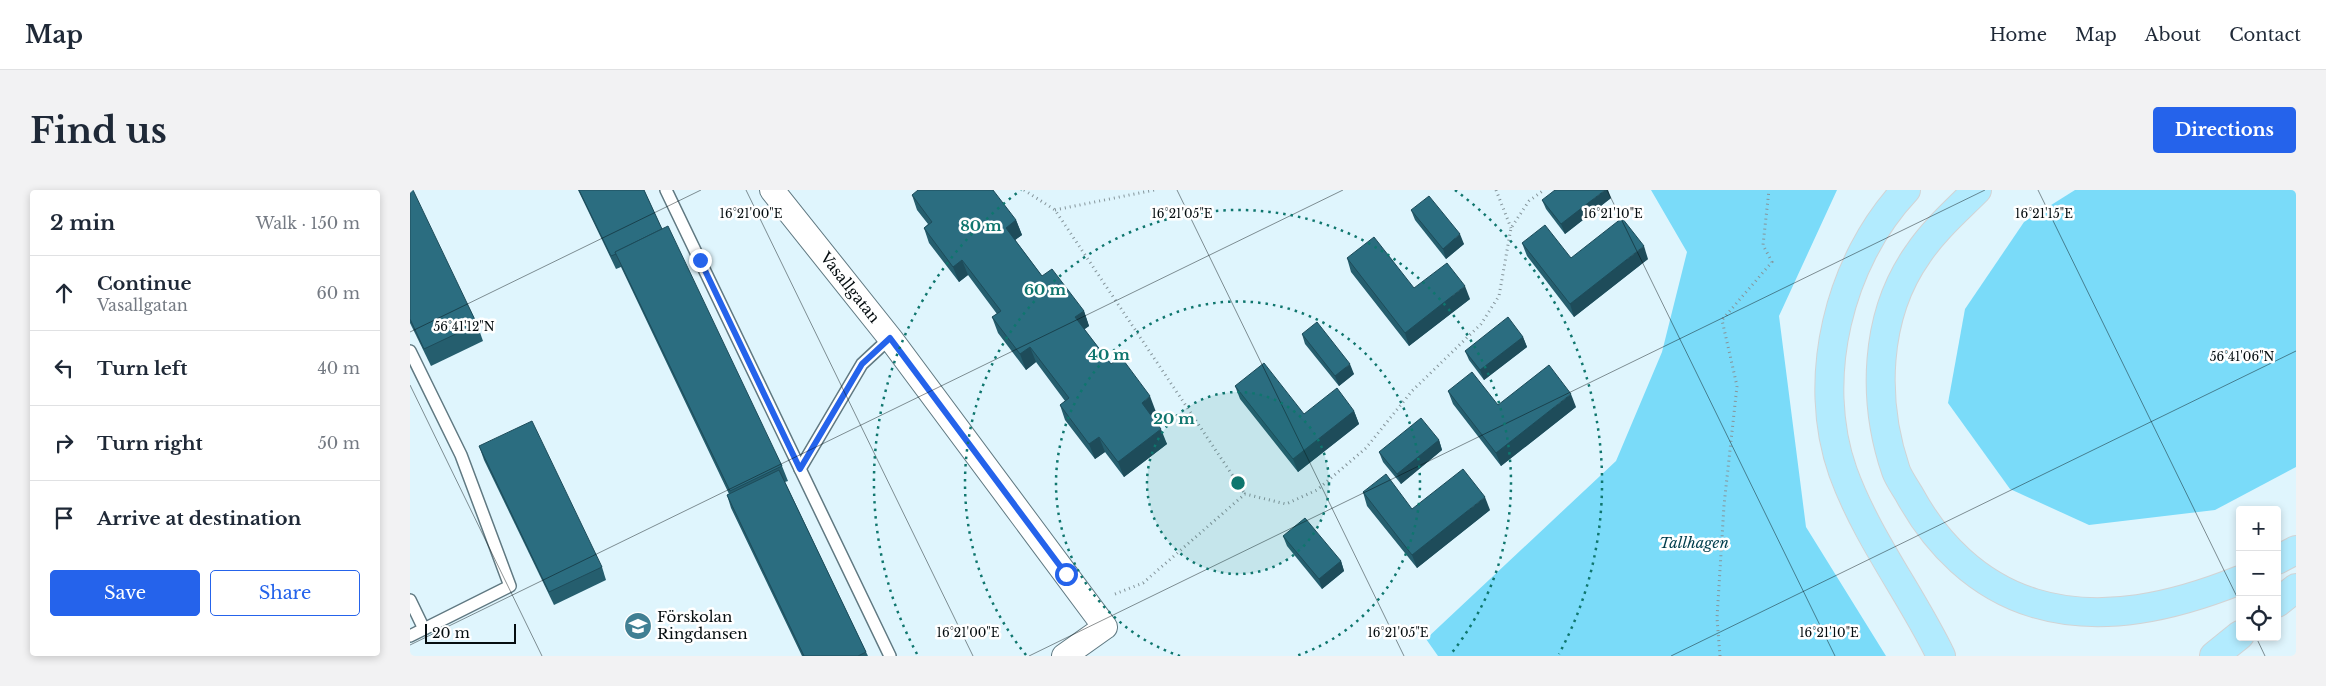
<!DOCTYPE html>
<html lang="en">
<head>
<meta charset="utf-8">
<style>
	:root { --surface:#fff; --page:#f2f2f3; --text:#1f2937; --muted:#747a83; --line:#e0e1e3; --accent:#2563eb }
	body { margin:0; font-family:"Libre Baskerville",serif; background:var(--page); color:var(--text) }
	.controls { position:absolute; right:15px; bottom:15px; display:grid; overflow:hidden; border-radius:5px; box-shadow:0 2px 8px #0003 }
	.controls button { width:45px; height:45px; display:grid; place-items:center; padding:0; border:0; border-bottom:1px solid var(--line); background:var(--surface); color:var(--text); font:25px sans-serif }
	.scale { position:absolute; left:15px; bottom:12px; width:91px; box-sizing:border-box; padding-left:5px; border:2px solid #050d10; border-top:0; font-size:14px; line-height:18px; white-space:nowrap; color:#050d10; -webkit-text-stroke:4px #fff; paint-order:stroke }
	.stop { position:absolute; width:15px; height:15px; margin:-11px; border:4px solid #2563eb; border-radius:50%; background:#fff }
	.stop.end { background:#2563eb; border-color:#fff; box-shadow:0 1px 5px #0008 }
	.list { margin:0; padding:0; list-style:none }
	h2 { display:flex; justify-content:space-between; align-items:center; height:65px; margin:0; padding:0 20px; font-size:21px }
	h2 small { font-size:16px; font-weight:400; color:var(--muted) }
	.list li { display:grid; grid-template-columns:32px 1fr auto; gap:15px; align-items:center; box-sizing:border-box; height:75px; padding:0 20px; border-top:1px solid var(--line) }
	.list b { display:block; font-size:19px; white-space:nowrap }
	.list p { margin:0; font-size:16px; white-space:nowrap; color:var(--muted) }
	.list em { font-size:16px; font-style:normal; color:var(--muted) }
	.actions { display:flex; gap:10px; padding:15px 20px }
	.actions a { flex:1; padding:11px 0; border:1px solid var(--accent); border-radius:5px; text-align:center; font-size:18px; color:var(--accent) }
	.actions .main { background:var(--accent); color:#fff }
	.icon { flex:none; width:28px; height:28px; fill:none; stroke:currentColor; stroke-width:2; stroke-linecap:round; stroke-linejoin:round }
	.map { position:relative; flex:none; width:1886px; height:466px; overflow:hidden; border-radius:5px }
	header { display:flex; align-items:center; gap:30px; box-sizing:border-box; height:70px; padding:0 25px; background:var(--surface); border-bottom:1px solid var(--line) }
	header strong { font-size:24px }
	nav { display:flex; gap:28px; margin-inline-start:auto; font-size:18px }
	.intro { display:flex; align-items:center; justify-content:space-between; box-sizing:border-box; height:120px; padding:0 30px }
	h1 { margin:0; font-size:35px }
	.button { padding:12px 22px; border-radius:5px; background:var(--accent); color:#fff; font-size:18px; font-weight:700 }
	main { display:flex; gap:30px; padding:0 30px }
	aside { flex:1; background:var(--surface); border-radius:5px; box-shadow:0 2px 8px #0003 }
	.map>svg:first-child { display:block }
	.green { fill:#7adbf9 }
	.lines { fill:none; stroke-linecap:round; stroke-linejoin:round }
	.service-casing { stroke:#607982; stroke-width:14 }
	.minor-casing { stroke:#607982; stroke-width:26 }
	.primary-casing { stroke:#d2d3d4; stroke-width:30 }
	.path { stroke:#85959b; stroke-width:3; stroke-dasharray:1 4; stroke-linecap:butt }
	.service { stroke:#fff; stroke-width:11 }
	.minor { stroke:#fff; stroke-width:24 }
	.primary { stroke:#b2ebfe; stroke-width:28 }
	.wall { fill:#255e6e }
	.shaded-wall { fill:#1e4c5a }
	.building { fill:#2b6d80; stroke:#1e4c5a }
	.route { stroke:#2563eb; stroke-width:6 }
	.ticks { fill:none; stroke:#050d10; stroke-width:1; stroke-opacity:0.45 }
	.ring { fill:none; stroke:#0f766e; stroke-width:2.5; stroke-dasharray:2.5 5 }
	.labels { text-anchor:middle; stroke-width:5; stroke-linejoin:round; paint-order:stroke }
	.street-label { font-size:15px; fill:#050d10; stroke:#fff }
	.park-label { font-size:15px; font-style:italic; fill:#023e4d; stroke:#fff }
	.poi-label { font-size:15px; fill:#050d10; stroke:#fff; text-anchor:start }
	.ticks-label { font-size:12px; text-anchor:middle; fill:#050d10; stroke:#fff; stroke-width:5; stroke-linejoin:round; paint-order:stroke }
	.centre { fill:#0f766e; stroke:#fff; stroke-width:2.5 }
	.ring-label { font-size:15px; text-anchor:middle; font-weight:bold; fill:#0f766e; stroke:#fff; stroke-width:5; stroke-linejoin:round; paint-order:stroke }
</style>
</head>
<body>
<header>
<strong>Map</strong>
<nav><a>Home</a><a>Map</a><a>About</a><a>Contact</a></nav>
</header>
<div class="intro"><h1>Find us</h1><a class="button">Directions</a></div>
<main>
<aside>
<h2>2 min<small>Walk · 150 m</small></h2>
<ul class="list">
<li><svg class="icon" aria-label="ahead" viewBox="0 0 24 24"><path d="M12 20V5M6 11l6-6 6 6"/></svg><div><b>Continue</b><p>Vasallgatan</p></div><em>60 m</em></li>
<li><svg class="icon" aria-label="left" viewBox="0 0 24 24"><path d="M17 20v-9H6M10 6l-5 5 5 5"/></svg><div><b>Turn left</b></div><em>40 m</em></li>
<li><svg class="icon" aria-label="right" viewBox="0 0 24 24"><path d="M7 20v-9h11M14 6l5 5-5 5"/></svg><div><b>Turn right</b></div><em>50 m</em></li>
<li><svg class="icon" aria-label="arrive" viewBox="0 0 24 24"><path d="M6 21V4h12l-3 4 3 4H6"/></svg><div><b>Arrive at destination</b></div></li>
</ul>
<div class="actions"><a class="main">Save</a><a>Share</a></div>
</aside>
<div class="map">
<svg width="1886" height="466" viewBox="0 0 1886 466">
	<rect width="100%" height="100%" fill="#dff5fd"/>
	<g class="green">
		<path d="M1241 0H1427L1369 126 1396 337 1476 466H1028L1016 449 1206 271 1252 162 1277 62Z"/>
		<path d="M1665 0H1886V277L1805 320 1679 335 1600 299 1538 213 1555 119 1614 32Z"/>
	</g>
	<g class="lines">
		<g class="service-casing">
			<g id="service">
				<path d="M256 0 480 466"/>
				<path d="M0 161 51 265 100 396 0 446"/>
				<path d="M390 279 452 174 480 148"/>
				<path d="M0 410 14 439"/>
			</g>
		</g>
		<g class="minor-casing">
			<g id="minor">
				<path id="s1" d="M362 0 480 148 695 437 654 466"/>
			</g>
		</g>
		<g class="primary-casing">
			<g id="primary">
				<path d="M1496 0C1429 71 1400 189 1433 282 1457 348 1501 404 1531 466"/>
				<path d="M1567 0C1547 20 1524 40 1508 64 1464 126 1462 211 1486 281 1489 289 1495 297 1499 304 1526 354 1568 396 1624 413 1692 434 1765 416 1830 390"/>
				<path d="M1867 370 1886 360"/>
				<path d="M1867 413 1886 398"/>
				<path d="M1804 466 1830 445"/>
			</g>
		</g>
		<g class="path">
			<path d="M614 0 645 20 835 304"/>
			<path d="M1086 0 1101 38"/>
			<path d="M645 20 744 0"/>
			<path d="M705 404 733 393 835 304 876 314 907 300 956 258 1002 201 1071 134 1089 106 1101 38 1119 11 1134 0"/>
			<path d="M1310 466 1307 428 1314 315 1327 196 1312 130 1362 72 1353 55 1359 0"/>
		</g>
		<use href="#service" class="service"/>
		<use href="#minor" class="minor"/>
		<use href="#primary" class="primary"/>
	</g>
	<g class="wall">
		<path d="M0 0 67 134 73 151 21 176 0 133Z"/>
		<path d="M168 0H234L252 39 372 276 378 291 375 292 458 466H392L321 318 317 305 319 304 211 77 206 79Z"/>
		<path d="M502 5 606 30 612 45 605 50 632 86 674 121 679 136 674 139 701 174 746 222 741 225 757 254 714 287 695 262 685 269 655 230 650 215 655 211 626 172 616 180 588 143 582 127 587 124 558 85 549 92 519 53 514 38 518 34 507 20Z"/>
		<path d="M1201 8 1155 44 1136 19 1132 10Z"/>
		<path d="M1001 20 1054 54 1036 69 1005 30Z"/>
		<path d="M1112 53 1161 68 1238 69 1164 127 1117 66Z"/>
		<path d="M937 68 1004 98 1060 109 999 156 941 82Z"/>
		<path d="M892 144 944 184 929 196 895 154Z"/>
		<path d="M1113 147 1117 157 1074 190 1059 170 1055 161Z"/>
		<path d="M825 196 894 224 944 221 949 234 888 282 830 209Z"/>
		<path d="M1038 201 1088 215 1166 217 1091 276 1043 214Z"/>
		<path d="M1029 250 1032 260 991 294 973 272 969 262Z"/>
		<path d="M69 256 192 377 196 390 144 415 74 270Z"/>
		<path d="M953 302 1002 319 1080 320 1007 378 957 316Z"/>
		<path d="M873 346 931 371 934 381 912 399 877 356Z"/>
	</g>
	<g class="shaded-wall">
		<path d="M1195 0H1198L1201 8 1155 44 1151 34Z"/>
		<path d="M606 30 612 45 601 53 596 38Z"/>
		<path d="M1050 44 1054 54 1036 69 1033 59Z"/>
		<path d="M1234 56 1238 69 1164 127 1160 114Z"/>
		<path d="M552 70 558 85 549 92 543 77Z"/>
		<path d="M1055 96 1060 109 999 156 995 143Z"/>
		<path d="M674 121 679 136 671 142 665 127Z"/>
		<path d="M1113 147 1117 157 1074 190 1070 180Z"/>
		<path d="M620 157 626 172 616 180 610 164Z"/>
		<path d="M940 174 944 184 929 196 925 186Z"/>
		<path d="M1161 204 1166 217 1091 276 1086 263Z"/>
		<path d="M740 206 746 222 737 228 732 213Z"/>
		<path d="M944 221 949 234 888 282 883 269Z"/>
		<path d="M751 239 757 254 714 287 708 272Z"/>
		<path d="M689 247 695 262 685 269 679 254Z"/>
		<path d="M1029 250 1032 260 991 294 987 284Z"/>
		<path d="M1075 307 1080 320 1007 378 1002 365Z"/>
		<path d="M931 371 934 381 912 399 909 389Z"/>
	</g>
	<g class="building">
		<path d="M0 0H3L67 134 14 159 0 129Z"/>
		<path d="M169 0H234L252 39 205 62 206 64 201 66Z"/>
		<path d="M508 0H583L606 30 596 38 632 86 642 79 674 121 665 127 701 174 711 167 740 206 732 213 751 239 708 272 689 247 679 254 650 215 659 208 620 157 610 164 582 127 591 121 552 70 543 77 514 38 522 32 502 5Z"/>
		<path d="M1145 0H1195L1151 34 1132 10Z"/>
		<path d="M1019 6 1050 44 1033 59 1001 20Z"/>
		<path d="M1212 28 1234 56 1160 114 1112 53 1135 35 1161 68Z"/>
		<path d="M258 36 372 276 320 301 205 62Z"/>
		<path d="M964 47 1004 98 1037 73 1055 96 995 143 937 68Z"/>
		<path d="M1098 127 1113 147 1070 180 1055 161Z"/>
		<path d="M907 132 940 174 925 186 892 144Z"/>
		<path d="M854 173 894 224 927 198 944 221 883 269 825 196Z"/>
		<path d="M1139 175 1161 204 1086 263 1038 201 1062 182 1088 215Z"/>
		<path d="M1011 228 1029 250 987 284 969 262Z"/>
		<path d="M122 231 192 377 139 402 69 256Z"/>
		<path d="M1053 279 1075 307 1002 365 953 302 976 284 1002 319Z"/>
		<path d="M369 280 456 462 448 466H394L317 305Z"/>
		<path d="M895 328 931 371 909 389 873 346Z"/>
	</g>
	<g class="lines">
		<path class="route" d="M290 70 390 279 452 174 480 148 656 384"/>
	</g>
	<path class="ticks" d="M336 0 563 466M767 0 994 466M1197 0 1425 466M1628 0 1830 413M0 142 291 0M0 195 132 466M1846 447 1855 466M0 455 933 0M619 466 1575 0M1261 466 1886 161"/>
	<circle cx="828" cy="293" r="91" fill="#0f766e" fill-opacity=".12"/>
	<g class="ring">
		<circle cx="828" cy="293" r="91"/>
		<path d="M770 466A182 182 0 1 1 886 466"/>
		<path d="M616 465A273 273 0 1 1 1040 465"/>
		<path d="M507 464A364 364 0 0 1 611 0M1045 0A364 364 0 0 1 1149 464"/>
	</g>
	<defs>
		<g id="school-disc" transform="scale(1.4375)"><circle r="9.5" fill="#407f93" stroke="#fff"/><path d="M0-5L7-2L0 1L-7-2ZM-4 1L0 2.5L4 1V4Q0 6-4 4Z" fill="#fff"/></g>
	</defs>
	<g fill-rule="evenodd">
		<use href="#school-disc" x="228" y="436"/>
	</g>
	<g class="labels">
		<g class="street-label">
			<text dy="5" stroke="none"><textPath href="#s1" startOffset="125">Vasallgatan</textPath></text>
		</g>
		<g class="park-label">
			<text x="1284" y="358">Tallhagen</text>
		</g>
		<g class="poi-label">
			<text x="247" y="432">Förskolan<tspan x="247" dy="17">Ringdansen</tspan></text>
		</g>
	</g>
	<g class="ticks-label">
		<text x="341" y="28">16°21'00"E</text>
		<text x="772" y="28">16°21'05"E</text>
		<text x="1203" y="28">16°21'10"E</text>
		<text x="1634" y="28">16°21'15"E</text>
		<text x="54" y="141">56°41'12"N</text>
		<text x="1832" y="171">56°41'06"N</text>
		<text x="558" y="447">16°21'00"E</text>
		<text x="988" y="447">16°21'05"E</text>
		<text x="1419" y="447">16°21'10"E</text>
	</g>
	<circle cx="828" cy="293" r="8" class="centre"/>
	<g class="ring-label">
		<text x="571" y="41">80 m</text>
		<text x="635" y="105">60 m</text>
		<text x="699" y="170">40 m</text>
		<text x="764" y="234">20 m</text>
	</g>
</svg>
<div class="controls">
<button>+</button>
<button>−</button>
<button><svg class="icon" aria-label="locate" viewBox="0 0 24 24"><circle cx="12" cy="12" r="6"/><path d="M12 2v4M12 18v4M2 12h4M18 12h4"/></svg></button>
</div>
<div class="scale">20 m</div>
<div class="stop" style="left:656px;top:384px"></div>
<div class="stop end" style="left:290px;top:70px"></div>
</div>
</main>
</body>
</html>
